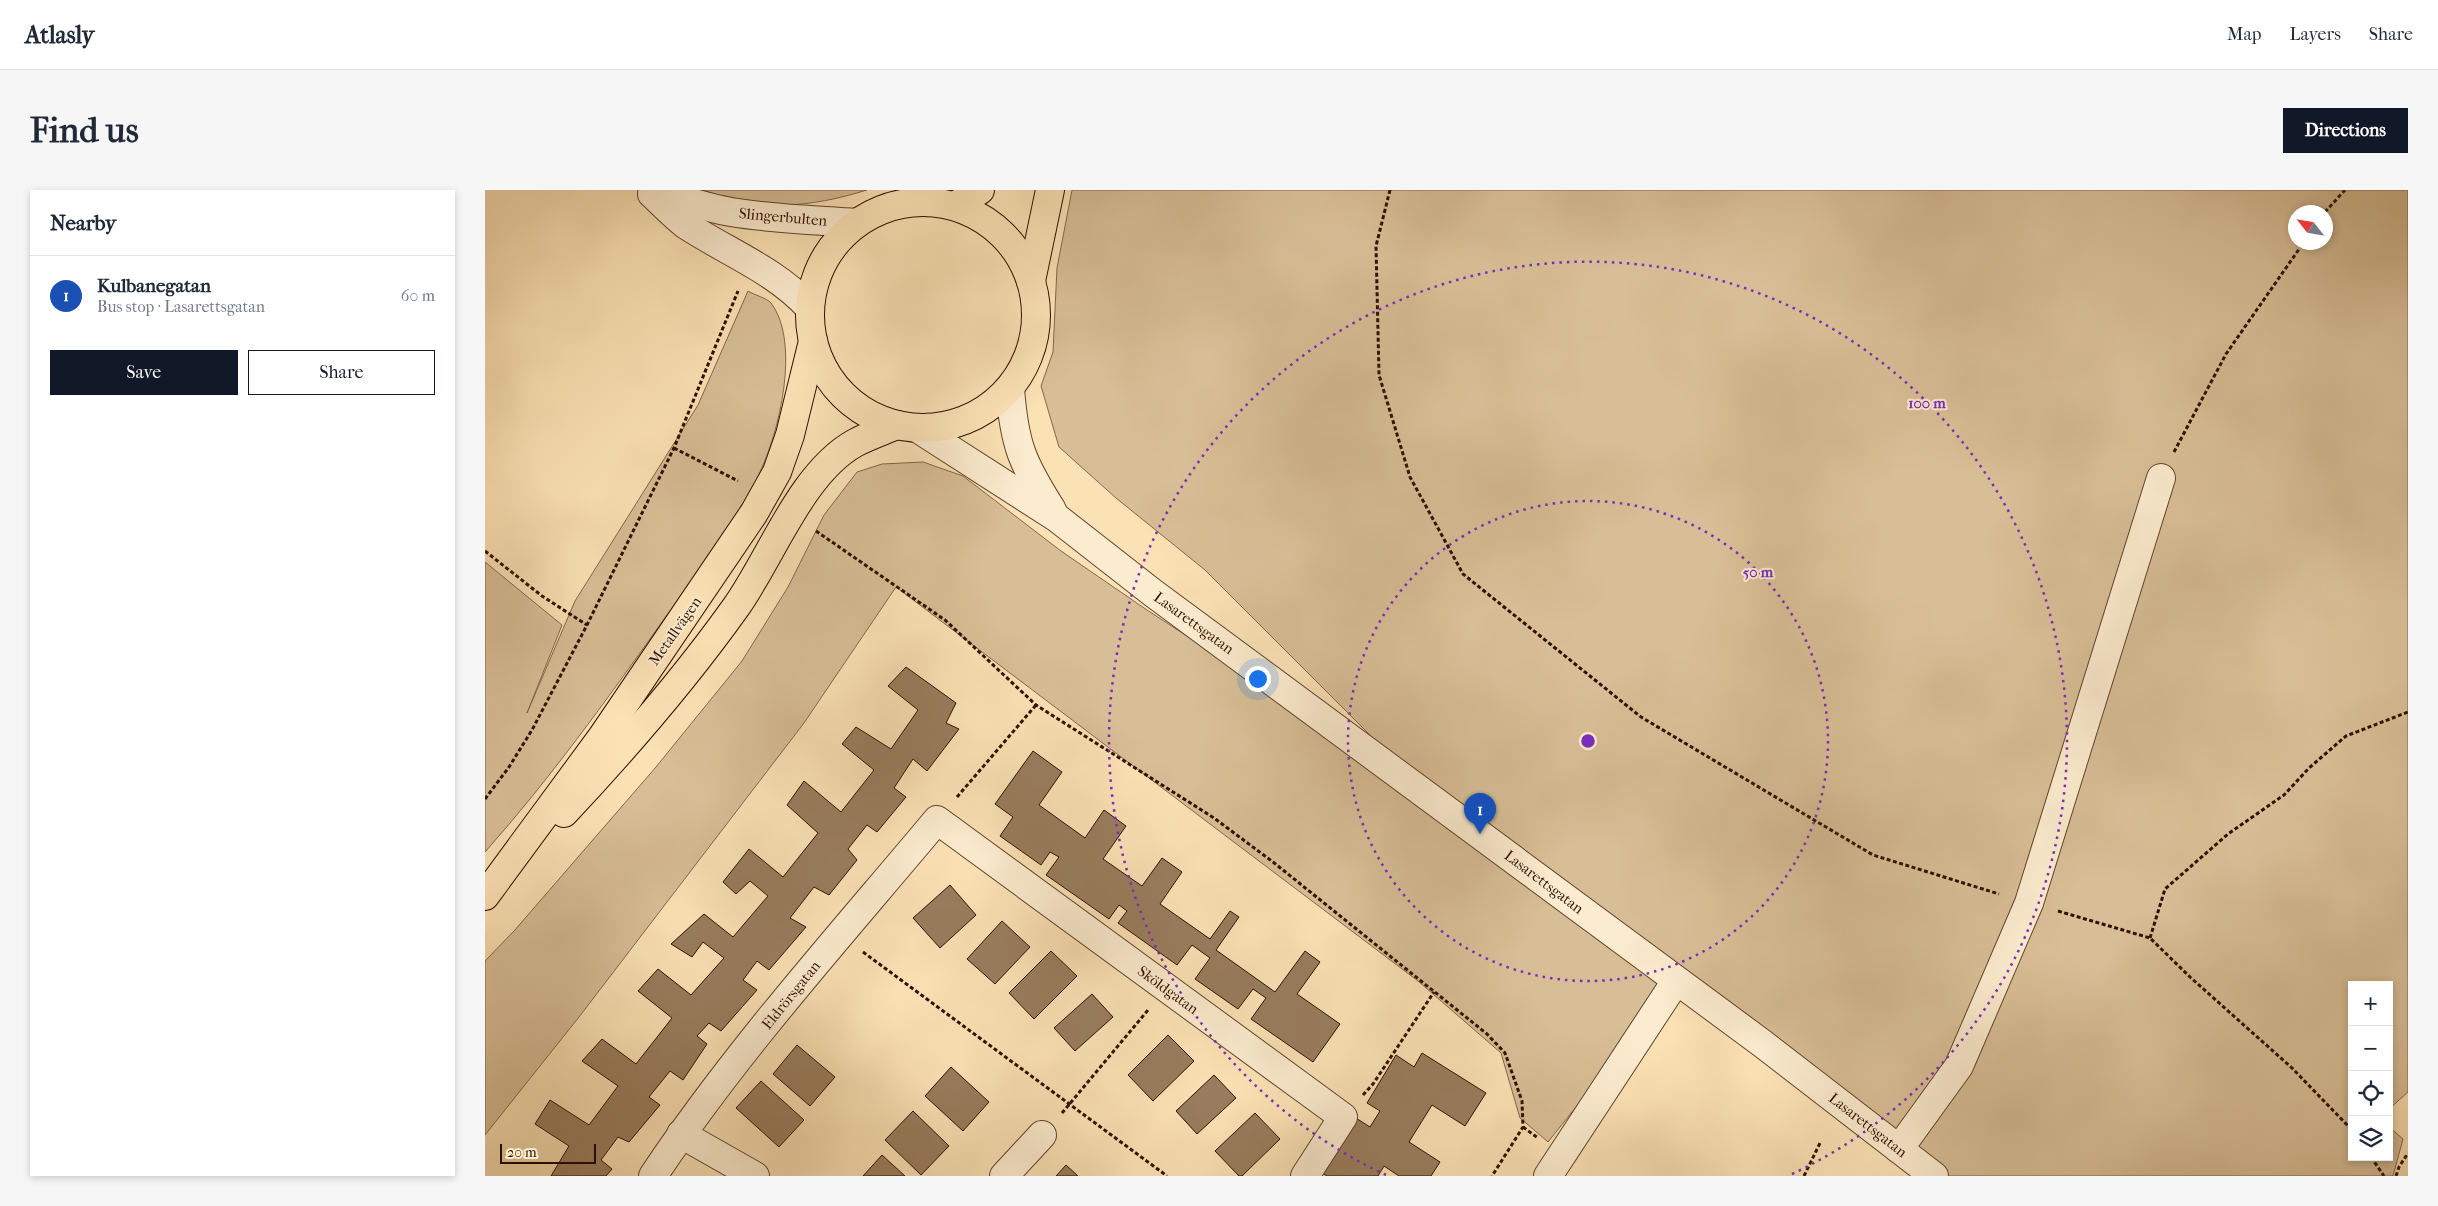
<!DOCTYPE html>
<html lang="en">
<head>
<meta charset="utf-8">
<style>
	:root { --surface:#fff; --page:#f6f6f7; --text:#1f2937; --muted:#747a83; --line:#e0e1e3; --accent:#111827 }
	body { margin:0; font-family:"IM FELL French Canon",serif; background:var(--page); color:var(--text) }
	.controls { position:absolute; right:15px; bottom:15px; display:grid; overflow:hidden; border-radius:0px; box-shadow:0 2px 8px #0003 }
	.controls button { width:45px; height:45px; display:grid; place-items:center; padding:0; border:0; border-bottom:1px solid var(--line); background:var(--surface); color:var(--text); font:25px sans-serif }
	.compass { position:absolute; left:1803px; top:15px; width:45px; height:45px; border-radius:50%; background:var(--surface); box-shadow:0 2px 8px #0003; rotate:301deg }
	.scale { position:absolute; left:15px; bottom:12px; width:96px; box-sizing:border-box; padding-left:5px; border:2px solid #2e1000; border-top:0; font-size:14px; line-height:18px; white-space:nowrap; color:#2e1000; -webkit-text-stroke:4px #fceccf; paint-order:stroke }
	.you { position:absolute; left:772px; top:488px; width:18px; height:18px; margin:-12px; border:4px solid #fff; border-radius:50%; background:#1a73e8; box-shadow:0 0 0 8px #1a73e833 }
	.badge { display:grid; place-items:center; width:32px; height:32px; border-radius:50%; background:var(--accent); color:#fff; font-size:16px; font-weight:700 }
	.pin { position:absolute; translate:-50% -41px; filter:drop-shadow(0 1px 2px #0008) }
	.pin::after { content:''; position:absolute; top:26px; width:18px; height:15px; background:inherit; clip-path:polygon(0 0,100% 0,50% 100%) }
	.list { margin:0; padding:0; list-style:none }
	h2 { display:flex; justify-content:space-between; align-items:center; height:65px; margin:0; padding:0 20px; font-size:21px }
	h2 small { font-size:16px; font-weight:400; color:var(--muted) }
	.list li { display:grid; grid-template-columns:32px 1fr auto; gap:15px; align-items:center; box-sizing:border-box; height:80px; padding:0 20px; border-top:1px solid var(--line) }
	.list b { display:block; font-size:19px; white-space:nowrap }
	.list p { margin:0; font-size:16px; white-space:nowrap; color:var(--muted) }
	.list em { font-size:16px; font-style:normal; color:var(--muted) }
	.actions { display:flex; gap:10px; padding:15px 20px }
	.actions a { flex:1; padding:11px 0; border:1px solid var(--accent); border-radius:0px; text-align:center; font-size:18px; color:var(--accent) }
	.actions .main { background:var(--accent); color:#fff }
	.icon { flex:none; width:28px; height:28px; fill:none; stroke:currentColor; stroke-width:2; stroke-linecap:round; stroke-linejoin:round }
	.map { position:relative; flex:none; width:1923px; height:986px; overflow:hidden; border-radius:0px }
	header { display:flex; align-items:center; gap:30px; box-sizing:border-box; height:70px; padding:0 25px; background:var(--surface); border-bottom:1px solid var(--line) }
	header strong { font-size:24px }
	nav { display:flex; gap:28px; margin-inline-start:auto; font-size:18px }
	.intro { display:flex; align-items:center; justify-content:space-between; box-sizing:border-box; height:120px; padding:0 30px }
	h1 { margin:0; font-size:35px }
	.button { padding:12px 22px; border-radius:0px; background:var(--accent); color:#fff; font-size:18px; font-weight:700 }
	main { display:flex; gap:30px; padding:0 30px }
	aside { flex:1; background:var(--surface); border-radius:0px; box-shadow:0 2px 8px #0003 }
	.map>svg:first-child { display:block }
	.green { fill:#d8be96; stroke:#83674b; fill-rule:evenodd }
	.building { fill:#997d5e; stroke:#2e1000 }
	.lines { fill:none; stroke-linecap:round; stroke-linejoin:round }
	.minor-casing { stroke:#61442d; stroke-width:30 }
	.major-casing { stroke:#2e1000; stroke-width:30 }
	.path { stroke:#2e1000; stroke-width:3; stroke-dasharray:4 2.5; stroke-linecap:butt }
	.minor { stroke:#fceccf; stroke-width:28 }
	.major { stroke:#fbe2b5; stroke-width:28 }
	.ring { fill:none; stroke:#7b2cbf; stroke-width:2.5; stroke-dasharray:2.5 5 }
	.labels { text-anchor:middle; stroke-width:4; stroke-linejoin:round; paint-order:stroke }
	.street-label { font-size:15px; fill:#2e1000; stroke:#fceccf }
	.centre { fill:#7b2cbf; stroke:#fceccf; stroke-width:2.5 }
	.ring-label { font-size:15px; text-anchor:middle; font-weight:bold; fill:#7b2cbf; stroke:#fceccf; stroke-width:4; stroke-linejoin:round; paint-order:stroke }
</style>
</head>
<body>
<header>
<strong>Atlasly</strong>
<nav><a>Map</a><a>Layers</a><a>Share</a></nav>
</header>
<div class="intro"><h1>Find us</h1><a class="button">Directions</a></div>
<main>
<aside>
<h2>Nearby<small></small></h2>
<ul class="list">
<li><span class="badge" style="background:#1a4fb4">1</span><div><b>Kulbanegatan</b><p>Bus stop · Lasarettsgatan</p></div><em>60 m</em></li>
</ul>
<div class="actions"><a class="main">Save</a><a>Share</a></div>
</aside>
<div class="map">
<svg width="1923" height="986" viewBox="0 0 1923 986">
	<rect width="100%" height="100%" fill="#fbe2b5"/>
	<filter id="stains"><feTurbulence type="fractalNoise" baseFrequency=".004" numOctaves="4"/><feColorMatrix values="0 0 0 0 .2 0 0 0 0 .09 0 0 0 0 .02 0 0 0 .5 -.17"/></filter>
	<radialGradient id="worn" r=".72"><stop offset=".6" stop-color="#630" stop-opacity="0"/><stop offset="1" stop-color="#630" stop-opacity=".3"/></radialGradient>
	<g class="green">
		<path d="M218 0H382C323 18 276 22 218 0Z"/>
		<path d="M587 0H1923V902L1904 919V795H1867V967H1904V937L1918 949 1908 986H1447L1190 793 1063 952 1035 928 1016 863 933 791 411 397 319 533 94 827 0 945V771L29 741 171 577 257 471 303 397 339 325 372 282 397 274 438 272 478 286 576 361 662 420 943 603 720 380 631 308 574 257 556 196 568 162 572 78ZM1810 22H1840V52H1810Z"/>
		<path d="M263 101C269 105 282 108 286 113 316 153 294 243 274 284 250 337 211 385 177 432 121 511 64 590 0 662V372L77 435 42 523 90 411 213 215Z"/>
	</g>
	<g class="building">
		<path d="M421 477 471 513 461 533 474 539 442 581 428 569 409 598 421 607 392 642 382 635 363 659 372 670 344 705 329 697 305 728 321 737 284 780 272 771 258 790 272 800 236 841 224 833 212 846 222 854 198 890 185 881 164 907 175 915 144 952 133 947 116 970 127 979 121 986H66L84 956 50 934 65 910 104 935 133 896 97 871 117 849 151 874 187 828 153 801 173 779 206 805 239 768 218 752 207 767 186 754 219 724 248 747 283 706 265 691 251 704 238 692 264 659 298 687 333 643 302 615 319 591 356 622 389 580 357 554 371 537 406 559 433 520 403 496Z"/>
		<path d="M548 561 577 582 554 615 600 648 619 620 641 636 618 669 657 696 677 668 697 682 675 714 725 749 745 721 754 727 731 760 790 802 820 761 835 772 812 804 855 834 828 872 766 829 781 808 768 799 753 819 710 789 725 768 707 755 692 775 633 733 642 721 634 715 624 729 561 685 574 667 565 662 556 675 515 646 528 627 510 614Z"/>
		<path d="M465 695 491 725 455 758 428 728Z"/>
		<path d="M517 731 545 757 510 794 482 769Z"/>
		<path d="M566 761 592 786 549 829 524 803Z"/>
		<path d="M607 804 628 827 590 861 569 838Z"/>
		<path d="M683 845 709 871 668 911 643 885Z"/>
		<path d="M312 855 350 887 325 916 288 884Z"/>
		<path d="M937 863 1001 903 980 936 947 915 924 952 955 972 946 986H914L899 976 893 986H842L829 978 863 923 885 937 895 921 882 913 911 865 929 877Z"/>
		<path d="M466 877 504 912 478 941 440 906Z"/>
		<path d="M729 885 751 908 712 944 691 921Z"/>
		<path d="M276 891 319 930 294 957 251 918Z"/>
		<path d="M428 921 464 956 436 985 400 950Z"/>
		<path d="M770 923 795 949 757 986H754L730 961Z"/>
		<path d="M397 965 420 986H378Z"/>
		<path d="M581 975 593 986H571Z"/>
	</g>
	<g class="lines">
		<g class="minor-casing">
			<g id="minor">
				<path d="M168 0C194 9 219 17 246 22 287 29 330 30 372 33"/>
				<path d="M167 4C178 14 189 26 201 35 244 63 290 80 325 118"/>
				<path d="M525 198C529 254 537 273 567 320"/>
				<path d="M432 238 572 328 668 403 1278 854 1449 986"/>
				<path d="M196 944 270 986"/>
				<path d="M1414 959 1474 876 1544 713 1676 288"/>
				<path d="M168 986C252 860 355 746 452 630L858 927 820 986"/>
				<path d="M519 986 557 945"/>
				<path d="M1063 986 1191 791"/>
			</g>
		</g>
		<g class="major-casing">
			<g id="major">
				<circle cx="438" cy="125" r="113"/>
				<path d="M470 16 495 0"/>
				<path d="M546 91 565 0"/>
				<path d="M79 623C140 558 199 490 251 417 286 368 316 283 370 253 383 246 398 241 412 235"/>
				<path d="M0 706 117 547 269 323 292 282 305 245 328 151"/>
			</g>
		</g>
		<g class="path">
			<path d="M905 0 891 56 894 185 925 287 978 384 1156 527 1388 665 1514 704"/>
			<path d="M1840 22 1860 0"/>
			<path d="M189 258 253 291"/>
			<path d="M1689 262 1741 164 1819 52"/>
			<path d="M331 341 460 430 551 515 729 628 788 672 1002 844 1020 863 1037 911 1038 937 1007 986"/>
			<path d="M0 361 57 406 102 435"/>
			<path d="M472 607 551 515"/>
			<path d="M0 609 24 577 47 540 102 435 189 258 253 101"/>
			<path d="M1573 721 1665 748 1705 787 1807 878 1867 940"/>
			<path d="M1665 748 1680 699 1743 644 1799 605 1824 578 1861 546 1923 522"/>
			<path d="M378 762 682 986"/>
			<path d="M878 905 888 894 949 802"/>
			<path d="M577 923 663 820"/>
			<path d="M1038 937 1053 948"/>
			<path d="M1886 967 1899 986"/>
			<path d="M1319 986 1336 951"/>
			<path d="M1911 986 1914 977 1923 963"/>
		</g>
		<use href="#minor" class="minor"/>
		<use href="#major" class="major"/>
	</g>
	<g class="ring">
		<circle cx="1103" cy="551" r="240"/>
		<path d="M901 985A479 479 0 1 1 1305 985"/>
	</g>
	<g class="labels">
		<g class="street-label">
			<text transform="translate(298 27) rotate(5)" y="5">Slingerbulten</text>
			<text transform="translate(709 433) rotate(36)" y="5">Lasarettsgatan</text>
			<text transform="translate(190 441) rotate(-55)" y="5">Metallvägen</text>
			<text transform="translate(1059 692) rotate(37)" y="5">Lasarettsgatan</text>
			<text transform="translate(683 800) rotate(36)" y="5">Sköldgatan</text>
			<text transform="translate(306 805) rotate(-51)" y="5">Eldrörsgatan</text>
			<text transform="translate(1383 935) rotate(38)" y="5">Lasarettsgatan</text>
		</g>
	</g>
	<circle cx="1103" cy="551" r="8" class="centre"/>
	<g class="ring-label">
		<text x="1442" y="218">100 m</text>
		<text x="1273" y="387">50 m</text>
	</g>
	<rect width="100%" height="100%" filter="url(#stains)"/>
	<rect width="100%" height="100%" fill="url(#worn)"/>
</svg>
<div class="controls">
<button>+</button>
<button>−</button>
<button><svg class="icon" aria-label="locate" viewBox="0 0 24 24"><circle cx="12" cy="12" r="6"/><path d="M12 2v4M12 18v4M2 12h4M18 12h4"/></svg></button>
<button><svg class="icon" aria-label="layers" viewBox="0 0 24 24"><path d="M12 4l9 5-9 5-9-5zM3 14l9 5 9-5"/></svg></button>
</div>
<svg class="compass" viewBox="-18 -18 36 36"><path d="M0-13l5 13h-10z" fill="#e53935"/><path d="M0 13l5-13h-10z" fill="#747a83"/></svg>
<div class="scale">20 m</div>
<div class="you"></div>
<div class="pin badge" style="left:995px;top:644px;background:#1a4fb4">1</div>
</div>
</main>
</body>
</html>
